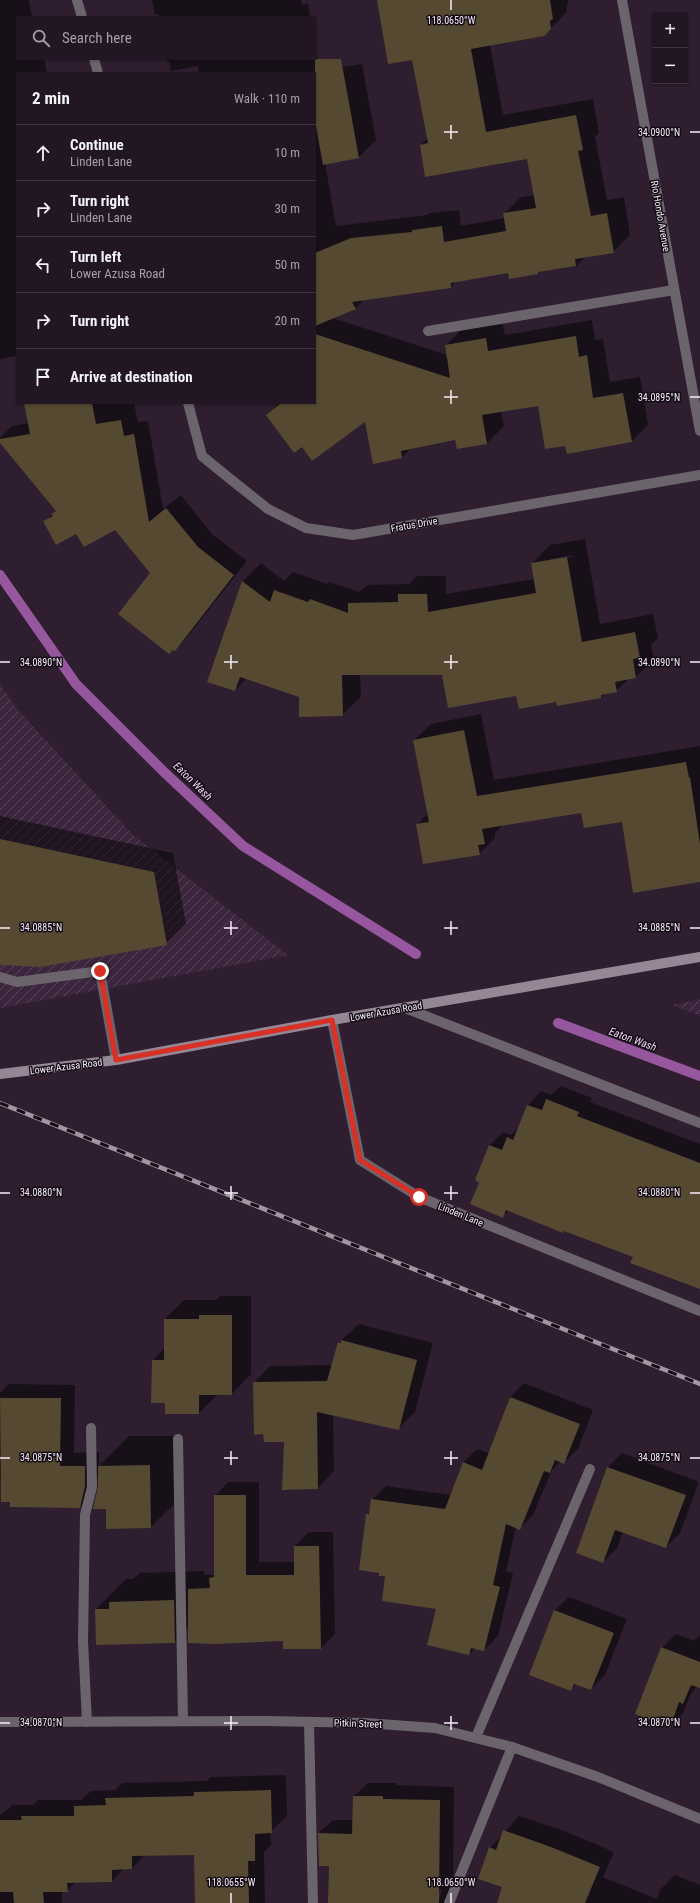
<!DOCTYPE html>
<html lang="en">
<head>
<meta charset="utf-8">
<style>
	:root { --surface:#221624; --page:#2e2331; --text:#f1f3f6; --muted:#a29fa6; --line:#3f3541 }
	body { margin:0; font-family:"Roboto Condensed",sans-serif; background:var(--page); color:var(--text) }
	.controls { position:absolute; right:12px; top:12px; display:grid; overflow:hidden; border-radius:0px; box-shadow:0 1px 3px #0004 }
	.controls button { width:36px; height:36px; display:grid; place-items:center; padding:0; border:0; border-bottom:1px solid var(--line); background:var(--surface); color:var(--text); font:20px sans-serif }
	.stop { position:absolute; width:12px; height:12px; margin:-9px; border:3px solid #d93025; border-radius:50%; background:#fff }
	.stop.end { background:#d93025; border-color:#fff; box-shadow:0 1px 4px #0008 }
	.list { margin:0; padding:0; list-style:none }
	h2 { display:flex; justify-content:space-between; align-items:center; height:52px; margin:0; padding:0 16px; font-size:17px }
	h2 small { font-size:13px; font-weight:400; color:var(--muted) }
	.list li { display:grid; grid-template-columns:26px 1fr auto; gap:12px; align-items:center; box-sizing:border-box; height:56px; padding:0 16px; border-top:1px solid var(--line) }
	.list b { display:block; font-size:15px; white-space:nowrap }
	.list p { margin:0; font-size:13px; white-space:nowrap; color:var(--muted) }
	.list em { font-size:13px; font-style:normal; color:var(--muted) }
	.icon { flex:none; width:22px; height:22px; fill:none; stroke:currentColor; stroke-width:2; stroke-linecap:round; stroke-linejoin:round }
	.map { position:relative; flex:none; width:700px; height:1903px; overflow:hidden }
	.search { position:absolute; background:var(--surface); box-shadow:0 1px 3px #0004; left:16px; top:16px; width:300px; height:44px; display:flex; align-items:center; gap:10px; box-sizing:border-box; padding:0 14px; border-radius:0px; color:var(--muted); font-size:15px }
	.panel { position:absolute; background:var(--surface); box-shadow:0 1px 3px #0004; left:16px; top:72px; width:300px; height:332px; border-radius:0px }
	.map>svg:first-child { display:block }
	.industrial { fill:url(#industrial-furrows) }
	.shadow { fill:#0007; fill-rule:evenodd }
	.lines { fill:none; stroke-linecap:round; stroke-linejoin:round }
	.stream { stroke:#96579e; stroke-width:10 }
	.building { fill:#554931 }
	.service { stroke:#6c646d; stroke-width:10 }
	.minor { stroke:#6c646d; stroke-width:10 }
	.secondary { stroke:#958796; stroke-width:10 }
	.rail-casing { stroke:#a295a4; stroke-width:4.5 }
	.rail { stroke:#120b13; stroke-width:3; stroke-dasharray:9; stroke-linecap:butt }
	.route { stroke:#d93025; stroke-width:5 }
	.ticks { fill:none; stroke:#f7ecf9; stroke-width:1.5 }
	.labels { text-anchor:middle; stroke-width:3; stroke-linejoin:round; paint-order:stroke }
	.street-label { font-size:10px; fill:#f7ecf9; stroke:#120b13 }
	.water-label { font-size:11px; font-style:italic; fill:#f6d3fa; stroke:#120b13 }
	.ticks-label { font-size:10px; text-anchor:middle; fill:#f7ecf9; stroke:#120b13; stroke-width:3; stroke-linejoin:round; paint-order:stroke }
</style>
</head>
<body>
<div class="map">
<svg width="700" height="1903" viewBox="0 0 700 1903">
	<defs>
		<pattern id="industrial-furrows" width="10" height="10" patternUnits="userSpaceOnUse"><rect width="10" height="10" fill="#3b263d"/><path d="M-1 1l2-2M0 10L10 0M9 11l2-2" fill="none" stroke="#58465a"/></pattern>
	</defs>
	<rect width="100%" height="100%" fill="#2e1e30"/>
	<g class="industrial">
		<path d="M0 684 19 711 133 835 288 955 0 1008Z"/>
		<path d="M700 999V1016L672 1005Z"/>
	</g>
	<g class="shadow">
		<path d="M0 0H29L32 17H17V59H44L47 73H17V356L0 359Z"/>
		<path d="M152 0H301L302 5 308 4 310 17H159V14L155 15Z"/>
		<path d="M378 0H569L567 4V12L544 35 490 45 503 115 593 99 599 133 595 137 607 200 624 197 630 235 613 252 585 257 576 266 539 271 537 273 509 272 457 280 451 287 365 299 355 309 333 318 447 355 446 345 463 328 502 322 505 335 592 320 595 340 603 339 610 382 640 377 648 425 631 442 566 444 539 404 501 411 504 426 487 443 458 448 456 439 411 448 402 457 365 421 302 446 267 415 279 403H315V73H199L198 66 171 71 169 62 167 63V59H315V47L319 71 362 64 376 140 359 157 325 163 336 226 427 215 430 213 459 210 461 226 505 218 504 214 521 197 535 195 528 158 421 145 428 138 413 58Z"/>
		<path d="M25 403H134L138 422 148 421 163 509 181 495 212 534 247 561 188 636 175 650 151 573 115 529 77 532 45 522 56 510 0 442V438L12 426 29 423Z"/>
		<path d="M585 539 600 624 653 614 658 638 651 645 654 659 636 677 629 679 616 691 605 694 601 697 557 701 517 695 443 674H360L361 697 342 715 300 697 247 678 235 690 208 681 243 581 261 563 284 581 293 572 327 584 329 582 359 592 367 585 409 584 417 576H446V594L534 579 532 564 550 545ZM572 555V557L551 561V559Z"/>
		<path d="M481 714 494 780 700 746V881L623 821 582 812 500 825 501 827 495 833V838L479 854 418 824 428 813 414 740 431 724Z"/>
		<path d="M0 816 173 853 186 924 166 944 0 964Z"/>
		<path d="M561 1086 592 1098 590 1102 700 1144V1289L634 1256 565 1230 563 1232 509 1210 503 1216 480 1182 490 1145 503 1132 511 1135 519 1127 528 1105 541 1091 551 1095Z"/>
		<path d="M220 1296H251V1374L232 1394H218L199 1413 166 1402 153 1360 165 1348V1319L184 1300H216Z"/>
		<path d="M359 1324 433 1343 415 1412 398 1429 333 1414 334 1471 318 1488 285 1441 254 1383 270 1366 333 1365 338 1343Z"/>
		<path d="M524 1383 593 1410 578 1449 564 1462 561 1461 552 1470 533 1515 519 1529 516 1527 506 1571 513 1573 498 1636 484 1650 475 1648 469 1654 437 1608 386 1576 367 1514 371 1511 372 1500 386 1486 451 1495 464 1462 477 1449 489 1453 510 1397Z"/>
		<path d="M9 1384 75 1385 74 1453 99 1452V1466L129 1436H180L181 1497 151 1527 107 1508 99 1487V1473L93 1494 80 1507 11 1501 3 1482H0V1393Z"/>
		<path d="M622 1453 699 1482 680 1533 666 1547 623 1531 617 1548 603 1562 577 1553 608 1467Z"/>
		<path d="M228 1482H259V1562H295V1546L309 1532H333L335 1634 321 1648 284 1640 189 1628 175 1642 96 1609 126 1579H133L140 1573 204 1571V1575H213L215 1574V1496Z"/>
		<path d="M569 1597 627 1619 605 1675 591 1689 577 1684 571 1690 555 1610Z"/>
		<path d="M676 1634 694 1641 700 1635V1687L697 1686 690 1695 683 1713 669 1726 662 1648Z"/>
		<path d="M286 1775 287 1816 270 1832 271 1845 264 1852 265 1903H196L195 1854 145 1855 132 1868H124L112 1881 76 1882 67 1891H62V1903H0V1815L13 1805H33L38 1800H81L91 1791 115 1790 122 1783 207 1781 211 1777Z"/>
		<path d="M368 1783H396V1785L454 1787 453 1880 446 1903H438L442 1890H440L436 1903H333L330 1865 319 1833 333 1820H354V1796Z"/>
		<path d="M519 1816 567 1832 614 1852 603 1877 657 1899 660 1890 675 1875 700 1885V1903H498L503 1887 490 1848Z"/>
	</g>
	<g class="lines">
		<g class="stream">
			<path d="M0 575 76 684 163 771 243 846 416 954"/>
			<path d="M558 1023 700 1076"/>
		</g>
	</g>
	<g class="building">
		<path d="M377 0H550L553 19 550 21 551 29 544 36 471 49 486 132 576 115 583 150 578 151 591 216 607 213 614 253 575 259 576 266 538 272V274L509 279 508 273 451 283V288L352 302 356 309 315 326V253L351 238 412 232V230L442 226 444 242 506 231 503 213 536 208 527 159 425 177 420 145 428 143 412 60 388 64Z"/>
		<path d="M315 59H341L359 158 323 165 315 121Z"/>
		<path d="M315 334 450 378 445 345 486 338 488 351 576 336 579 357 587 355 593 398 623 393 632 442 567 454 565 446 545 449 538 406 482 415 487 444 457 449 455 440 401 451 402 458 373 464 365 422 312 461 302 447 294 453 266 415 281 403H315Z"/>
		<path d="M24 403H92L96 424 121 420 124 436 134 434 149 522 166 508 198 547 234 575 175 651 173 650 169 654 118 614 150 573 115 530 84 547 76 534 56 545 43 521 53 516 51 514 56 511 0 443V439L30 434Z"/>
		<path d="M567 557 582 642 635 632 640 658 633 659 636 678 615 682 617 692 601 695V698L557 706 556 702 519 709 516 696 448 708 442 675H342L343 716 299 717V697L240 677 235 691 207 682 242 581 270 602 274 590 308 602 310 599 348 613V603L398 602V594H427L428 612 536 593 531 563Z"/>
		<path d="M464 730 477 796 686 762 689 778 690 777 700 844V882L633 893 622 822 584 828 581 813 482 829 485 844 478 845 480 855 423 864 416 824 429 822 413 740Z"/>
		<path d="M0 839 154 872 167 945 40 967 0 965Z"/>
		<path d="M546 1099 579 1112 577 1116 700 1163V1289L630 1263 633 1257 564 1231 563 1233 506 1210 503 1218 470 1204 479 1183 475 1180 489 1145 502 1150 507 1137 513 1140 527 1105 542 1110Z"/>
		<path d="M199 1315H232V1395H199V1414H165V1403H151L152 1360H164V1319H199Z"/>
		<path d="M341 1340 417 1360 399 1430 317 1412 318 1489 282 1490 284 1442H264L263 1434 254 1435 253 1382 327 1381 338 1342 341 1343Z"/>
		<path d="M510 1397 580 1424 564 1464 555 1460 550 1473 544 1471 520 1530 506 1524 493 1585 500 1587 484 1651 471 1648 469 1655 427 1645 436 1609 382 1601 385 1576H379V1573L359 1570 366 1514H369L371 1499 445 1509 463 1462 482 1470Z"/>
		<path d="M0 1398H61L60 1466H85V1486L80 1508 10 1507V1502H1Z"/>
		<path d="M150 1465 151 1528 106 1529V1509H93L98 1487V1466Z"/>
		<path d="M607 1467 686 1495 666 1548 615 1530 603 1563 576 1553Z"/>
		<path d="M214 1495H246V1575H294V1546H319L321 1649H283V1641L215 1644 188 1643V1589L210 1588 209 1578 214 1577Z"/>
		<path d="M174 1600 175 1643 96 1645 95 1609H109V1602Z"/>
		<path d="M554 1610 614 1633 591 1690 574 1684 571 1691 529 1675Z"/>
		<path d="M661 1647 700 1662V1688L691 1685 683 1704 679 1702 670 1728 635 1714Z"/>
		<path d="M271 1790 272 1833 255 1834V1861H248L249 1903H195L194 1855 132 1856V1869L112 1870V1882L67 1883 68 1892H43L44 1903H14L13 1892H0V1820H22L21 1816H74V1806L106 1805 105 1798 194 1796V1792Z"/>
		<path d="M353 1796H383V1799L440 1800 439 1903H328L329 1866H319L318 1833 352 1834Z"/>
		<path d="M503 1830 551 1847 600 1867 585 1903H497L502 1887 478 1879 489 1847 496 1850Z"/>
	</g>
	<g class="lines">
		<g class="service">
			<path d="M428 331 674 290"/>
			<path d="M0 977 17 982 100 971 116 1060"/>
			<path d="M405 1008 700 1123"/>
			<path d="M178 1439 183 1721"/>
			<path d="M87 1722 83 1641 85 1515 92 1487 91 1428"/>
			<path d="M309 1722 313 1903"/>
			<path d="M476 1737 590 1469"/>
			<path d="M449 1903 512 1747"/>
		</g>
		<g class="minor">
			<path d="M77 0 82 17"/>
			<path d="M622 0 700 431"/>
			<path d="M94 59 98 73"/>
			<path d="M188 403 202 456 234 482 268 509 306 528 353 535 700 475"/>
			<path d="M332 1020 360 1160 419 1197 700 1311"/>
			<path d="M0 1722 266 1721 366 1723 435 1728 512 1747 598 1777 700 1819"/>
		</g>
		<path class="secondary" d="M0 1074 116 1060 332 1020 700 957"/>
		<g class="rail-casing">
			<path id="rail" d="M0 1103 700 1384"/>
		</g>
		<use href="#rail" class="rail"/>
	</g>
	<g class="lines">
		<path class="route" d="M100 971 116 1060 332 1020 360 1160 419 1197"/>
	</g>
	<path class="ticks" d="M451 0V10M451 125V139M444 132H458M690 132H700M451 390V404M444 397H458M690 397H700M231 655V669M451 655V669M0 662H10M224 662H238M444 662H458M690 662H700M231 921V935M451 921V935M0 928H10M224 928H238M444 928H458M690 928H700M231 1186V1200M451 1186V1200M0 1193H10M224 1193H238M444 1193H458M690 1193H700M231 1451V1465M451 1451V1465M0 1458H10M224 1458H238M444 1458H458M690 1458H700M231 1716V1730M451 1716V1730M0 1723H10M224 1723H238M444 1723H458M690 1723H700M231 1893V1903M451 1893V1903"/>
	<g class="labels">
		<g class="street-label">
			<text transform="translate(661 216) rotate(80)" y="4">Rio Hondo Avenue</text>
			<text transform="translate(414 524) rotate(-10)" y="4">Fratus Drive</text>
			<text transform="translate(386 1011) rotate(-10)" y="4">Lower Azusa Road</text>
			<text transform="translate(66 1066) rotate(-7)" y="4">Lower Azusa Road</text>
			<text transform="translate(461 1214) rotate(22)" y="4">Linden Lane</text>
			<text transform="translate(358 1723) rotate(2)" y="4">Pitkin Street</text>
		</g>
		<g class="water-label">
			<text transform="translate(193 781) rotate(44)" y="4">Eaton Wash</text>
			<text transform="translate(633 1039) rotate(20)" y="4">Eaton Wash</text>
		</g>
	</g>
	<g class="ticks-label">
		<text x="451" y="24">118.0650°W</text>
		<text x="659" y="136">34.0900°N</text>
		<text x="659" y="401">34.0895°N</text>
		<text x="41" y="666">34.0890°N</text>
		<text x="659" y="666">34.0890°N</text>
		<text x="41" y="931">34.0885°N</text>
		<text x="659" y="931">34.0885°N</text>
		<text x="41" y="1196">34.0880°N</text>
		<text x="659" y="1196">34.0880°N</text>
		<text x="41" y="1461">34.0875°N</text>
		<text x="659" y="1461">34.0875°N</text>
		<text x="41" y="1726">34.0870°N</text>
		<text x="659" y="1726">34.0870°N</text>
		<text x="231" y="1886">118.0655°W</text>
		<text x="451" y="1886">118.0650°W</text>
	</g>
</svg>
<div class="controls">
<button>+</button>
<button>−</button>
</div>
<div class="stop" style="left:419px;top:1197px"></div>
<div class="stop end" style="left:100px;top:971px"></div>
<div class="search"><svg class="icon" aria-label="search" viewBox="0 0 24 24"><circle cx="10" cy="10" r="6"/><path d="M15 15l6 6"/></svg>Search here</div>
<section class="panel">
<h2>2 min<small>Walk · 110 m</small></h2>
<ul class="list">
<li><svg class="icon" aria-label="ahead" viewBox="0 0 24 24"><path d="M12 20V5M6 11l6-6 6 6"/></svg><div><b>Continue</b><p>Linden Lane</p></div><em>10 m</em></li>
<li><svg class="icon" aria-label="right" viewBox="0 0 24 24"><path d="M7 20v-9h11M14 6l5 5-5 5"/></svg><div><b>Turn right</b><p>Linden Lane</p></div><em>30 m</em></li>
<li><svg class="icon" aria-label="left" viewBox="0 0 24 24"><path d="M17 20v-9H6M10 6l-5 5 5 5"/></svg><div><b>Turn left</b><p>Lower Azusa Road</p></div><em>50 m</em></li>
<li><svg class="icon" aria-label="right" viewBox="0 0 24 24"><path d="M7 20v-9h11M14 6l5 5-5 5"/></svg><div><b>Turn right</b></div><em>20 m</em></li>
<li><svg class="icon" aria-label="arrive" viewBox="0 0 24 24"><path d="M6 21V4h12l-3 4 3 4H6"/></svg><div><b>Arrive at destination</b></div></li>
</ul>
</section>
</div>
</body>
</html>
